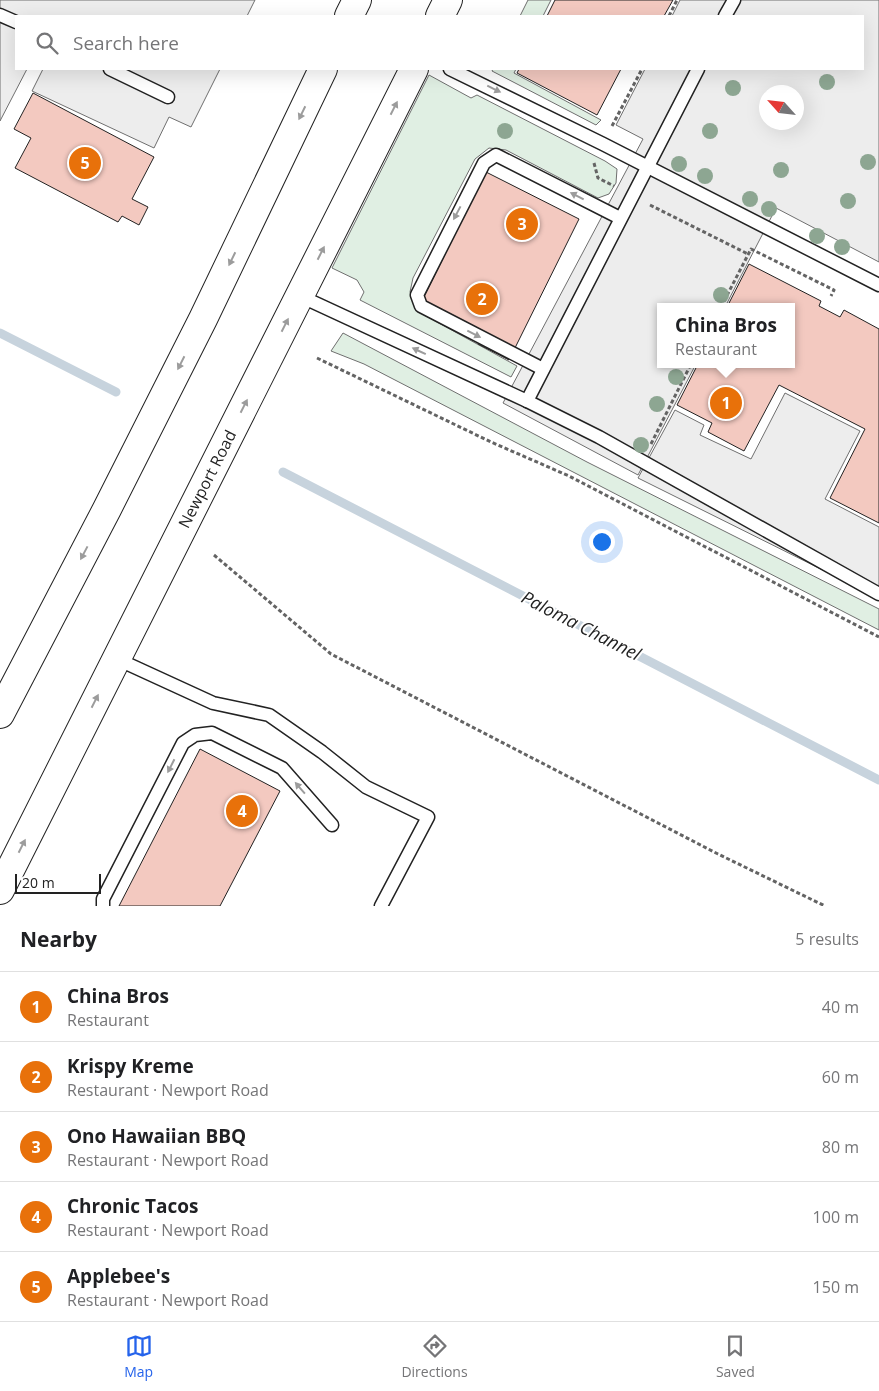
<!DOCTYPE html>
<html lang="en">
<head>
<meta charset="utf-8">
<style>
	:root { --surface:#fff; --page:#f2f2f2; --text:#202124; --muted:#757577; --line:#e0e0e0; --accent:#2563eb }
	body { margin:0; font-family:"Open Sans",sans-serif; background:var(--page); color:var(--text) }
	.compass { position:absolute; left:759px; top:85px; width:45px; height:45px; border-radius:50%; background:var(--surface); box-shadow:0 5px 20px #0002; rotate:297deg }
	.scale { position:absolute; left:15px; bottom:12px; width:86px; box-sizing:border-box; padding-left:5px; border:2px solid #222; border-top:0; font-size:14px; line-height:18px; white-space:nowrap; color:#222; -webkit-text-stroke:4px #fff; paint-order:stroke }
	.you { position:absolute; left:601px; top:541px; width:18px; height:18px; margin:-12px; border:4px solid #fff; border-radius:50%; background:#1a73e8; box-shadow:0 0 0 8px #1a73e833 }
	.badge { display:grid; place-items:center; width:32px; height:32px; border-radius:50%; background:var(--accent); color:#fff; font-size:16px; font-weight:700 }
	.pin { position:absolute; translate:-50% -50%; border:2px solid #fff; box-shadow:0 1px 5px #0006 }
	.popup { position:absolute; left:657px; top:303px; width:138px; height:65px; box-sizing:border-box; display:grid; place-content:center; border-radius:0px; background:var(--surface); filter:drop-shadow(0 1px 4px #0005); font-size:16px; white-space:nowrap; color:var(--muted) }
	.popup b { font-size:19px; color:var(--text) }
	.popup::after { content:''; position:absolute; left:50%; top:100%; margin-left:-10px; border:10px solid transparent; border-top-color:var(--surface) }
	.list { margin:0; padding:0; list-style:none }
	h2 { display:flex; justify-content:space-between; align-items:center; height:65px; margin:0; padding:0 20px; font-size:21px }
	h2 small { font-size:16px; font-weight:400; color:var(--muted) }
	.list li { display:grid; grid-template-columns:32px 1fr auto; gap:15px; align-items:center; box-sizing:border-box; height:70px; padding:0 20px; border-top:1px solid var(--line) }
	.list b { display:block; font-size:19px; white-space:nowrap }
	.list p { margin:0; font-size:16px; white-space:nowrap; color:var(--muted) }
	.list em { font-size:16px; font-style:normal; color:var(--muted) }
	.icon { flex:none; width:28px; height:28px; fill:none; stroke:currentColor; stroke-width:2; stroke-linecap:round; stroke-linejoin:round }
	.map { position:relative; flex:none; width:879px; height:906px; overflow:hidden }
	.search { position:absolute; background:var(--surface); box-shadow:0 5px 20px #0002; left:15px; right:15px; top:15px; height:55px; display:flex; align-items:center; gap:12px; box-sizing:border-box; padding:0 18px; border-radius:0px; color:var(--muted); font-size:19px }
	.sheet { height:415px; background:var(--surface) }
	nav { display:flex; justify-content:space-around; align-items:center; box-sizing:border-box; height:70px; border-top:1px solid var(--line); background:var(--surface); font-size:14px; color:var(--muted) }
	nav a { display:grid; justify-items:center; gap:2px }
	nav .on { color:var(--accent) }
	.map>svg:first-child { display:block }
	.green { fill:#e0efe3; stroke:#6f6f6f }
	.parking { fill:#ededed; stroke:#6f6f6f; fill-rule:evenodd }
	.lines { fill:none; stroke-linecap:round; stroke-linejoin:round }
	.stream { stroke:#c7d3dd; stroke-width:9 }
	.building { fill:#f3c9c0; stroke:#222 }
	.lane-casing { stroke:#222; stroke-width:15 }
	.primary-casing { stroke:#222; stroke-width:30 }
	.path { stroke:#646464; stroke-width:3; stroke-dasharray:4 2.5; stroke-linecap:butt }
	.lane { stroke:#fff; stroke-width:12 }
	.primary { stroke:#fff; stroke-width:28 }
	.tree { fill:#8da692 }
	.oneway { fill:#9c9c9c }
	.labels { text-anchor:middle; stroke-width:4; stroke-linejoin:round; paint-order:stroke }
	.street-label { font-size:16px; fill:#222; stroke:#fff }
	.water-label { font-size:18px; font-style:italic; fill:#222; stroke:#fff }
</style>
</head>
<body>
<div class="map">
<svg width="879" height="906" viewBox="0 0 879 906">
	<rect width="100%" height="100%" fill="#fff"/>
	<g class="green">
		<path d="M528 0H551L543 16H520Z"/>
		<path d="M493 69H516L514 73 601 120 596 125 492 71Z"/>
		<path d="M429 75 471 98 477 95 605 161 617 169 616 183 609 194 598 198 506 150 489 148 475 159 413 278 410 292 417 311 517 366 511 377 360 300 364 292 357 280 332 268Z"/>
		<path d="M343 333 587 462 879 609V630L364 364 331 351Z"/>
	</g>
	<g class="parking">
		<path d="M0 0H255L247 16H16V69H27L0 121Z"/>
		<path d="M680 0H879V262L776 208 725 307H661V364H696L638 475 503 403 643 139 616 125 645 69H863V16H672ZM766 92H796V122H766Z"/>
		<path d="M43 69H220L191 127 169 117 154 148 32 91Z"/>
		<path d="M785 393 860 431 825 499 879 527V598L638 478 675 410 704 425 700 435 751 459Z"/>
	</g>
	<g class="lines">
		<g class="stream">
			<path d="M0 333 116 392"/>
			<path d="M283 472 879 780"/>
		</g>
	</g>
	<g class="building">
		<path d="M555 0H673L664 16H547Z"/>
		<path d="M519 69H621L597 115 517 73Z"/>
		<path d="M33 93 154 157 132 199 148 207 139 225 122 216 118 222 15 168 31 138 14 129Z"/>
		<path d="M486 172 579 219 509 360 478 344 482 334 421 303Z"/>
		<path d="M749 264 821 301 819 306 840 317 844 310 879 329V523L830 498 865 429 779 385 744 451 708 432 712 423 677 405 698 364H791V307H727Z"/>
		<path d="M200 749 280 791 220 906H119Z"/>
	</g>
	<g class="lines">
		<g class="lane-casing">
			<g id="lane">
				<path d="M0 15 16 22"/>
				<path d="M725 16 734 0"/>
				<path d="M110 69 168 97"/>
				<path d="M450 69 603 144 879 285"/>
				<path d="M300 296 527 401 599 437 879 594"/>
				<path d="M543 369 421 306 417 295 484 163 496 155 620 218"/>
				<path d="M527 401 698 69"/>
				<path d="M117 659 213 703 269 715 322 752 366 787 428 817 381 906"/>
				<path d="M103 906V899L183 743 195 735 212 733 282 768 332 825"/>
			</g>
		</g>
		<g class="primary-casing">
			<g id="primary">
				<path d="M349 16 357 0"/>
				<path d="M440 16 448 0"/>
				<path d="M0 714 107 509 203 319 323 69"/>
				<path d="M0 890 414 69"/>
			</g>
		</g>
		<g class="path">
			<path d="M669 16 677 0"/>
			<path d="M612 126 642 69"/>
			<path d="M594 163 598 178 614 186"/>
			<path d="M650 205 748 254"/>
			<path d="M721 307 751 249 834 290 831 296"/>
			<path d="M317 358 491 442 569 476 879 637"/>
			<path d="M651 444 691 364"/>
			<path d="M214 555 331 654 718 854 825 906"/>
		</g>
		<use href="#lane" class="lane"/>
		<use href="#primary" class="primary"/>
	</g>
	<g class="tree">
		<circle cx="827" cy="82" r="8"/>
		<circle cx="733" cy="88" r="8"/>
		<circle cx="505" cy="131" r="8"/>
		<circle cx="710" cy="131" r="8"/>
		<circle cx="868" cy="162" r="8"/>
		<circle cx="679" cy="164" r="8"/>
		<circle cx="781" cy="170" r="8"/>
		<circle cx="705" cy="176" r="8"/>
		<circle cx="750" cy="199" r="8"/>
		<circle cx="848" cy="201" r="8"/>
		<circle cx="769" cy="209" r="8"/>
		<circle cx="817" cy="236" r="8"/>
		<circle cx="842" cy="247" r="8"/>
		<circle cx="721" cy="295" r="8"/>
		<circle cx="676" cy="377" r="8"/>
		<circle cx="657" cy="404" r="8"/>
		<circle cx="641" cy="445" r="8"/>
	</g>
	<defs><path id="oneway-solid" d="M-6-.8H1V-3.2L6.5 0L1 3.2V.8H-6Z" transform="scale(1.25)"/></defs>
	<g class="oneway">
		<use href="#oneway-solid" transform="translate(494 89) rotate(26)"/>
		<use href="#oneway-solid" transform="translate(394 108) rotate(-63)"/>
		<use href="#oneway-solid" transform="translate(302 113) rotate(116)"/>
		<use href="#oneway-solid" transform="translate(577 196) rotate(-153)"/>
		<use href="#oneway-solid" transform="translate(457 213) rotate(118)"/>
		<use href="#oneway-solid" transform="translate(321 253) rotate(-63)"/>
		<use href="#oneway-solid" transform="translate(232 259) rotate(116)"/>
		<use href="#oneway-solid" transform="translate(285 325) rotate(-63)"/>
		<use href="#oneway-solid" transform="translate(474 334) rotate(27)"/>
		<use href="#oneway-solid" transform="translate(419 351) rotate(-155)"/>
		<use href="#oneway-solid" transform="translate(181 363) rotate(117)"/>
		<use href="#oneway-solid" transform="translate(244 406) rotate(-63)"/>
		<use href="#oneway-solid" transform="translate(84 553) rotate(118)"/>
		<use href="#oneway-solid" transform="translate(95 701) rotate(-63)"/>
		<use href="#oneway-solid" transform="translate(171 766) rotate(117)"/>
		<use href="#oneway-solid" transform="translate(300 788) rotate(-131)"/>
		<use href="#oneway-solid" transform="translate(22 846) rotate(-63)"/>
	</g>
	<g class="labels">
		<g class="street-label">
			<text transform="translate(207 479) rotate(-63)" y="6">Newport Road</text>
		</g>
		<g class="water-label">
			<text transform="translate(581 626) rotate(27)" y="6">Paloma Channel</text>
		</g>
	</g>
</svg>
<svg class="compass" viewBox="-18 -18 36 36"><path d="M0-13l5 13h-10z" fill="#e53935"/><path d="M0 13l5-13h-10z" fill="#757577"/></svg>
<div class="scale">20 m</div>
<div class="you"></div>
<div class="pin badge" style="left:726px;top:403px;background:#e8710a">1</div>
<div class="popup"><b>China Bros</b>Restaurant</div>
<div class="pin badge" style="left:482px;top:299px;background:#e8710a">2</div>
<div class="pin badge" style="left:522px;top:224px;background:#e8710a">3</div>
<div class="pin badge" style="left:242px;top:811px;background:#e8710a">4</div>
<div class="pin badge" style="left:85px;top:163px;background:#e8710a">5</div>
<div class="search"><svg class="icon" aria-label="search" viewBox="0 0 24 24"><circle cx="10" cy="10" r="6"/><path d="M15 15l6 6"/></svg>Search here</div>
</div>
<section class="sheet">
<h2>Nearby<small>5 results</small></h2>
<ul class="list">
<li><span class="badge" style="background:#e8710a">1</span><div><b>China Bros</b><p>Restaurant</p></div><em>40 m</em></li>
<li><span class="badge" style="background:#e8710a">2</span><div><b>Krispy Kreme</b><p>Restaurant · Newport Road</p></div><em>60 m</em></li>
<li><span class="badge" style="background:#e8710a">3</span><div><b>Ono Hawaiian BBQ</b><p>Restaurant · Newport Road</p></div><em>80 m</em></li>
<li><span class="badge" style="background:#e8710a">4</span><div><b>Chronic Tacos</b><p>Restaurant · Newport Road</p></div><em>100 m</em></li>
<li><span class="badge" style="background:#e8710a">5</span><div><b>Applebee's</b><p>Restaurant · Newport Road</p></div><em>150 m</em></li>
</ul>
</section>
<nav>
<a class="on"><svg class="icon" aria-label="map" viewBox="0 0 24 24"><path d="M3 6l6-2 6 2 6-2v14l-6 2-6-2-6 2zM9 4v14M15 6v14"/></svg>Map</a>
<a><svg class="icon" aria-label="directions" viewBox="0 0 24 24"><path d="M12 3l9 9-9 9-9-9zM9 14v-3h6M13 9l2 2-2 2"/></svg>Directions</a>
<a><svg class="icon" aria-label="saved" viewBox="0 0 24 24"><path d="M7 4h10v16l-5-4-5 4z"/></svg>Saved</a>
</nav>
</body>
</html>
